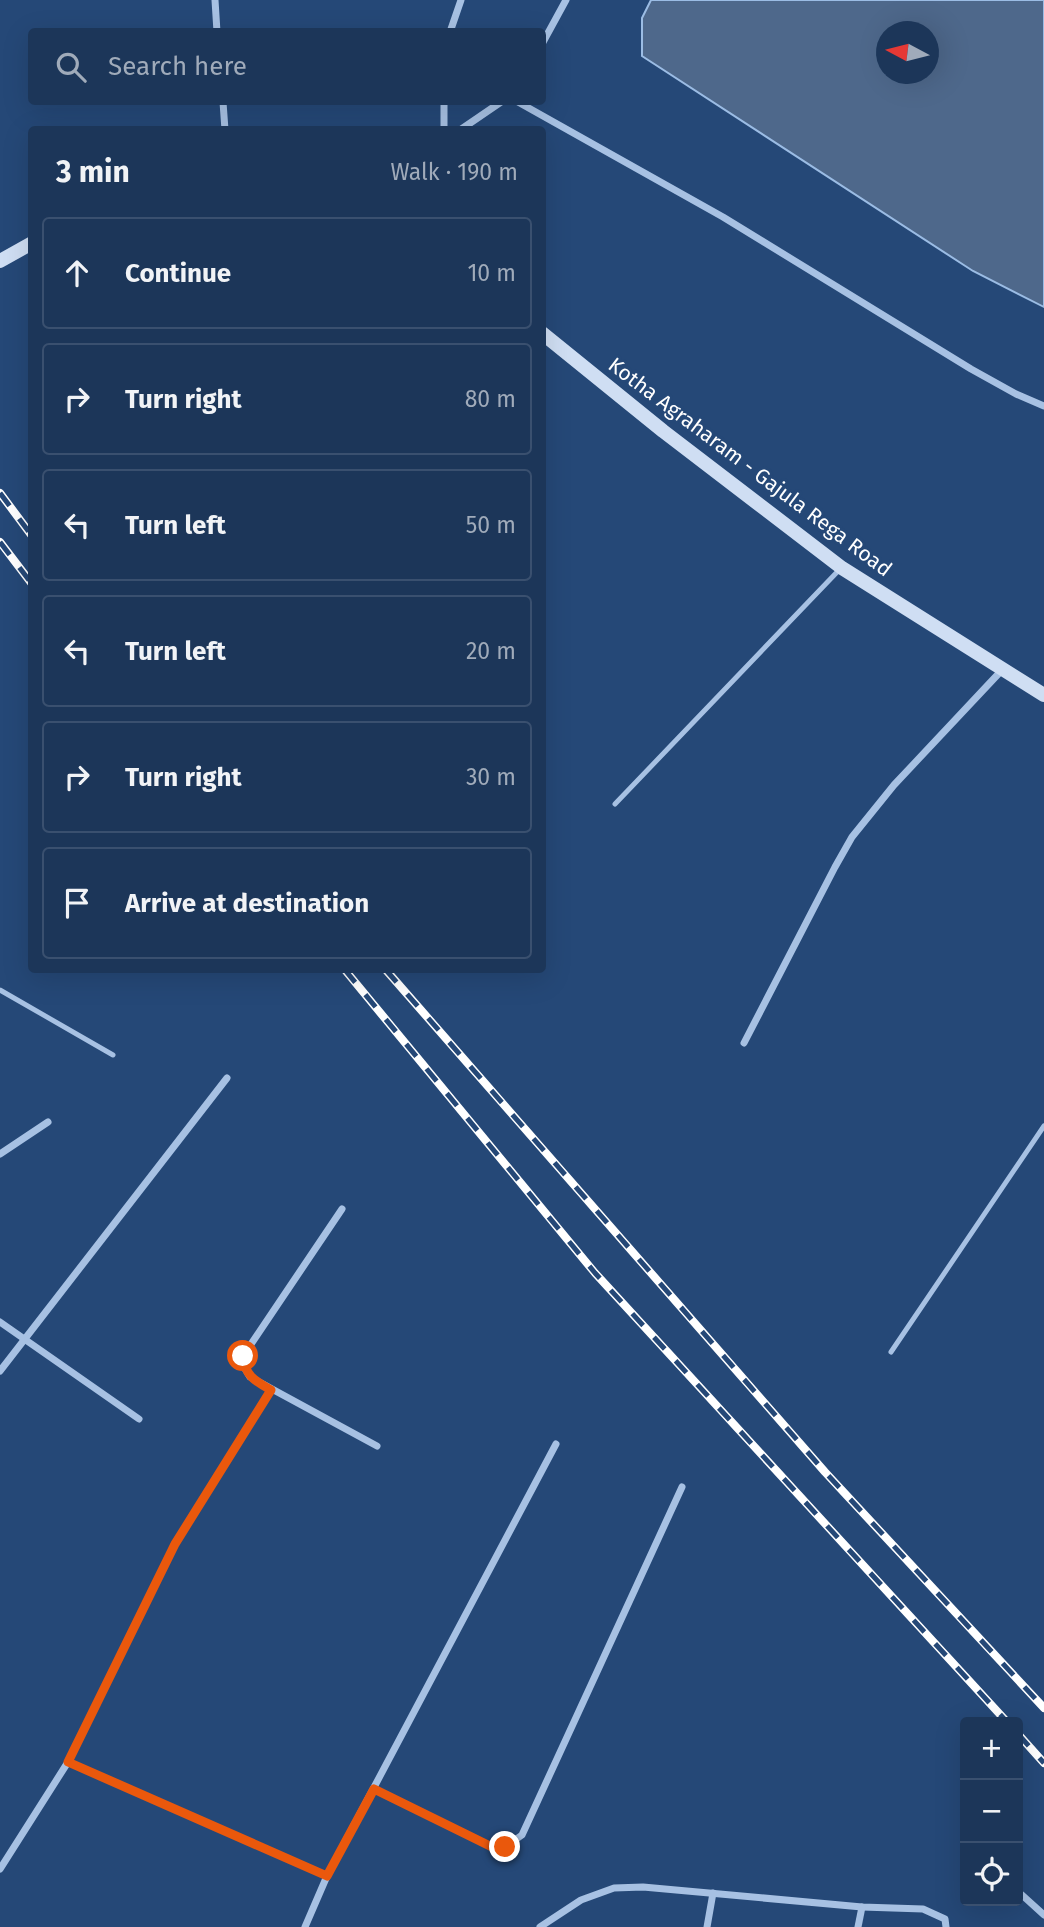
<!DOCTYPE html>
<html lang="en">
<head>
<meta charset="utf-8">
<style>
	:root { --surface:#1c3659; --page:#294162; --text:#f1f3f6; --muted:#a0abba; --line:#3a506f }
	body { margin:0; font-family:"Fira Sans",sans-serif; background:var(--page); color:var(--text) }
	.controls { position:absolute; right:21px; bottom:21px; display:grid; overflow:hidden; border-radius:7px; box-shadow:0 7px 28px #0002 }
	.controls button { width:63px; height:63px; display:grid; place-items:center; padding:0; border:0; border-bottom:2px solid var(--line); background:var(--surface); color:var(--text); font:35px sans-serif }
	.compass { position:absolute; left:876px; top:21px; width:63px; height:63px; border-radius:50%; background:var(--surface); box-shadow:0 7px 28px #0002; rotate:277deg }
	.stop { position:absolute; width:21px; height:21px; margin:-16px; border:5px solid #ea580c; border-radius:50%; background:#fff }
	.stop.end { background:#ea580c; border-color:#fff; box-shadow:0 2px 7px #0008 }
	.list { margin:0; padding:0; list-style:none }
	h2 { display:flex; justify-content:space-between; align-items:center; height:91px; margin:0; padding:0 28px; font-size:30px }
	h2 small { font-size:23px; font-weight:400; color:var(--muted) }
	.list li { display:grid; grid-template-columns:46px 1fr auto; gap:21px; align-items:center; box-sizing:border-box; height:112px; margin:0 14px 14px; padding:0 14px; border:2px solid var(--line); border-radius:7px }
	.list b { display:block; font-size:26px; white-space:nowrap }
	.list em { font-size:23px; font-style:normal; color:var(--muted) }
	.icon { flex:none; width:38px; height:38px; fill:none; stroke:currentColor; stroke-width:2; stroke-linecap:round; stroke-linejoin:round }
	.map { position:relative; flex:none; width:1044px; height:1927px; overflow:hidden }
	.search { position:absolute; background:var(--surface); box-shadow:0 7px 28px #0002; left:28px; top:28px; width:518px; height:77px; display:flex; align-items:center; gap:18px; box-sizing:border-box; padding:0 24px; border-radius:7px; color:var(--muted); font-size:26px }
	.panel { position:absolute; background:var(--surface); box-shadow:0 7px 28px #0002; left:28px; top:126px; width:518px; height:847px; border-radius:7px }
	.map>svg:first-child { display:block }
	.water { fill:#4e688b; stroke:#9bbce4; stroke-width:2; fill-rule:evenodd }
	.lines { fill:none; stroke-linecap:round; stroke-linejoin:round }
	.service { stroke:#a7c1e3; stroke-width:5 }
	.minor { stroke:#a7c1e3; stroke-width:7 }
	.secondary { stroke:#cfdef3; stroke-width:14 }
	.rail-casing { stroke:#fff; stroke-width:8 }
	.rail { stroke:#254877; stroke-width:5; stroke-dasharray:16; stroke-linecap:butt }
	.route { stroke:#ea580c; stroke-width:9 }
	.labels { text-anchor:middle; stroke-width:6; stroke-linejoin:round; paint-order:stroke }
	.street-label { font-size:21px; fill:#fff; stroke:#254877 }
</style>
</head>
<body>
<div class="map">
<svg width="1044" height="1927" viewBox="0 0 1044 1927">
	<rect width="100%" height="100%" fill="#254877"/>
	<path class="water" d="M651 0H1044V307L973 271 642 56V18ZM886 32H928V74H886Z"/>
	<g class="lines">
		<g class="service">
			<path d="M615 804 840 569"/>
			<path d="M0 990 113 1055"/>
			<path d="M891 1352 1044 1126"/>
		</g>
		<g class="minor">
			<path d="M215 0 217 32"/>
			<path d="M450 32 461 0"/>
			<path d="M542 44 566 0"/>
			<path d="M223 102 225 130"/>
			<path d="M444 102V130"/>
			<path d="M518 102 723 217 971 369 1016 394 1044 406"/>
			<path d="M460 130 501 102"/>
			<path d="M744 1043 835 867 852 837 894 785 1002 670"/>
			<path d="M0 1154 48 1122"/>
			<path d="M342 1209 243 1356 244 1367 250 1377 377 1446"/>
			<path d="M0 1322 139 1419"/>
			<path d="M0 1371 227 1078"/>
			<path d="M68 1762 327 1876"/>
			<path d="M374 1789 492 1847H505L522 1835 682 1487"/>
			<path d="M0 1869 68 1762 175 1544 271 1390"/>
			<path d="M1022 1895 1044 1915"/>
			<path d="M305 1927 327 1876 556 1444"/>
			<path d="M540 1927 581 1900 614 1888 643 1887 862 1907 923 1909 945 1919 946 1927"/>
			<path d="M707 1927 713 1893"/>
			<path d="M858 1927 862 1907"/>
		</g>
		<g class="secondary">
			<path d="M0 261 32 243"/>
			<path d="M542 333 663 431 842 568 1044 695"/>
		</g>
		<g class="rail-casing">
			<g id="rail">
				<path d="M0 493 32 536"/>
				<path d="M0 542 32 584"/>
				<path d="M345 970 595 1273 1007 1722"/>
				<path d="M386 970 825 1472 1044 1708"/>
				<path d="M1018 1734 1044 1763"/>
			</g>
		</g>
		<use href="#rail" class="rail"/>
	</g>
	<g class="lines">
		<path class="route" d="M243 1356C245 1376 255 1381 271 1390L175 1544 68 1762 327 1876 374 1789 492 1847H505"/>
	</g>
	<g class="labels">
		<g class="street-label">
			<text transform="translate(750 467) rotate(37)" y="7">Kotha Agraharam - Gajula Rega Road</text>
		</g>
	</g>
</svg>
<div class="controls">
<button>+</button>
<button>−</button>
<button><svg class="icon" aria-label="locate" viewBox="0 0 24 24"><circle cx="12" cy="12" r="6"/><path d="M12 2v4M12 18v4M2 12h4M18 12h4"/></svg></button>
</div>
<svg class="compass" viewBox="-18 -18 36 36"><path d="M0-13l5 13h-10z" fill="#e53935"/><path d="M0 13l5-13h-10z" fill="#a0abba"/></svg>
<div class="stop" style="left:243px;top:1356px"></div>
<div class="stop end" style="left:505px;top:1847px"></div>
<div class="search"><svg class="icon" aria-label="search" viewBox="0 0 24 24"><circle cx="10" cy="10" r="6"/><path d="M15 15l6 6"/></svg>Search here</div>
<section class="panel">
<h2>3 min<small>Walk · 190 m</small></h2>
<ul class="list">
<li><svg class="icon" aria-label="ahead" viewBox="0 0 24 24"><path d="M12 20V5M6 11l6-6 6 6"/></svg><div><b>Continue</b></div><em>10 m</em></li>
<li><svg class="icon" aria-label="right" viewBox="0 0 24 24"><path d="M7 20v-9h11M14 6l5 5-5 5"/></svg><div><b>Turn right</b></div><em>80 m</em></li>
<li><svg class="icon" aria-label="left" viewBox="0 0 24 24"><path d="M17 20v-9H6M10 6l-5 5 5 5"/></svg><div><b>Turn left</b></div><em>50 m</em></li>
<li><svg class="icon" aria-label="left" viewBox="0 0 24 24"><path d="M17 20v-9H6M10 6l-5 5 5 5"/></svg><div><b>Turn left</b></div><em>20 m</em></li>
<li><svg class="icon" aria-label="right" viewBox="0 0 24 24"><path d="M7 20v-9h11M14 6l5 5-5 5"/></svg><div><b>Turn right</b></div><em>30 m</em></li>
<li><svg class="icon" aria-label="arrive" viewBox="0 0 24 24"><path d="M6 21V4h12l-3 4 3 4H6"/></svg><div><b>Arrive at destination</b></div></li>
</ul>
</section>
</div>
</body>
</html>
